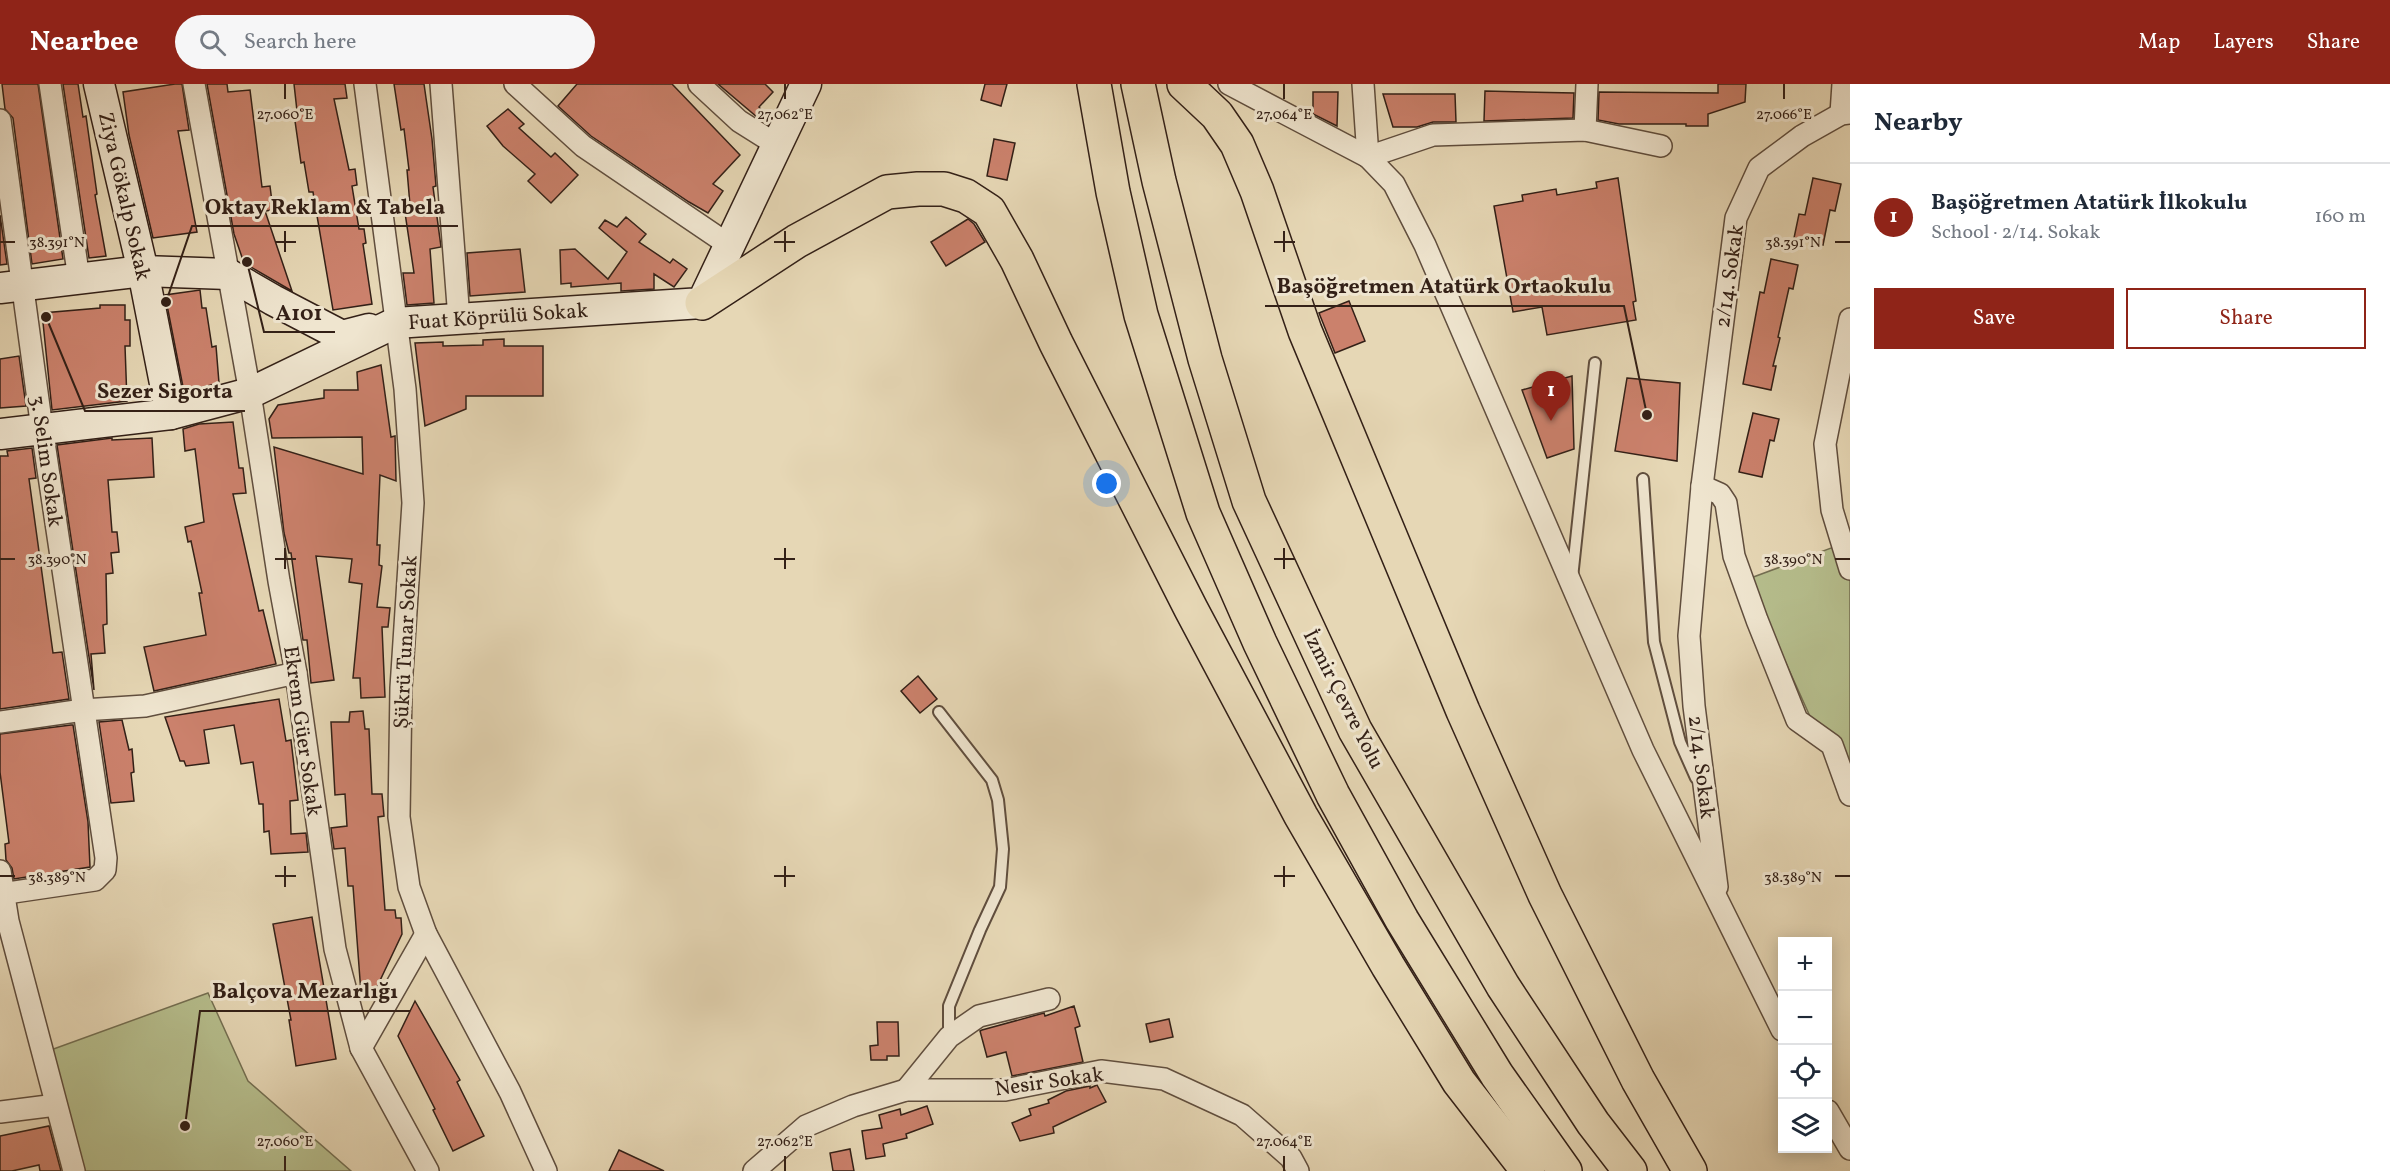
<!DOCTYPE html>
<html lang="en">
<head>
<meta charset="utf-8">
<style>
	:root { --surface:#fff; --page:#f6f6f7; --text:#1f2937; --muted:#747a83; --line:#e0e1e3; --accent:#8f2418 }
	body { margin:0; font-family:Vollkorn,serif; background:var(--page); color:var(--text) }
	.controls { position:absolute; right:18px; bottom:18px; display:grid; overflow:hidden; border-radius:0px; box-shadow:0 3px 15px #0003 }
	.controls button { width:54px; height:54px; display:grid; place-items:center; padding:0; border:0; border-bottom:2px solid var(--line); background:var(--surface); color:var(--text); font:30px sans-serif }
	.you { position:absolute; left:1107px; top:400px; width:21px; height:21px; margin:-15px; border:4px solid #fff; border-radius:50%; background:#1a73e8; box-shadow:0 0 0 9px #1a73e833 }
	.badge { display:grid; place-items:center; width:39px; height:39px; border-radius:50%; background:var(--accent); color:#fff; font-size:20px; font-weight:700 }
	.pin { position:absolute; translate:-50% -50px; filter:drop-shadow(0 2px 3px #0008) }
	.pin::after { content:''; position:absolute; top:32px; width:21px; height:18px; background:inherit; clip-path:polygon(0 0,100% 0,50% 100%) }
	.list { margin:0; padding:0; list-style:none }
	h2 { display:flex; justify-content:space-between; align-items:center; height:78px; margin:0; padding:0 24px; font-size:26px }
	h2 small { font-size:20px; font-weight:400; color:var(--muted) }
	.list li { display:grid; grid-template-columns:39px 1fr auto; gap:18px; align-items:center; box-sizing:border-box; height:108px; padding:0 24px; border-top:2px solid var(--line) }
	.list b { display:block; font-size:22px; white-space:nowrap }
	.list p { margin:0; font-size:20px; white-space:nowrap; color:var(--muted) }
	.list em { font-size:20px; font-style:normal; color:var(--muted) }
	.actions { display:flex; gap:12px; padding:18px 24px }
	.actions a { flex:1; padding:14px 0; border:2px solid var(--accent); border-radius:0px; text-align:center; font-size:21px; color:var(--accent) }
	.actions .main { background:var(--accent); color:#fff }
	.icon { flex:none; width:33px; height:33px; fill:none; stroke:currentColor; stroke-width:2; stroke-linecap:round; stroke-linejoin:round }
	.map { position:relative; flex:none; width:1850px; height:1087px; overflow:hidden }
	header { display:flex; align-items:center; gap:36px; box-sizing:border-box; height:84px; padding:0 30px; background:var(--accent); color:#fff }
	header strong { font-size:28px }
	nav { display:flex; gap:33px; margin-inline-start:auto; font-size:21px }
	.search { width:420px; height:54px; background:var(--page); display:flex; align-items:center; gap:15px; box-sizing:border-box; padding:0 21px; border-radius:33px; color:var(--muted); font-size:22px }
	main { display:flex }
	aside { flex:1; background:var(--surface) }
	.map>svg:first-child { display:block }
	.green { fill:#b6be8d; stroke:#746f52; stroke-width:1.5 }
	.building { fill:#cb816c; stroke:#332017; stroke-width:1.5 }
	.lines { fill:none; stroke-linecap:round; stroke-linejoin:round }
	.service-casing { stroke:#604e3e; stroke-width:14 }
	.minor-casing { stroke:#604e3e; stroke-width:24 }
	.secondary-casing { stroke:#332017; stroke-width:33 }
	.motorway-casing { stroke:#332017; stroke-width:36 }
	.service { stroke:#efe5cf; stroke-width:10 }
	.minor { stroke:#efe5cf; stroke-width:21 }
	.secondary { stroke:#efe5cf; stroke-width:30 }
	.motorway { stroke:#e6d7b5; stroke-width:33 }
	.ticks { fill:none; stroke:#332017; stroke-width:2 }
	.labels { text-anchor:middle; stroke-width:6; stroke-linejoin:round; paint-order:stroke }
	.street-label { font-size:21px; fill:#332017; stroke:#efe5cf }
	.ticks-label { font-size:15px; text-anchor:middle; fill:#332017; stroke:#efe5cf; stroke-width:6; stroke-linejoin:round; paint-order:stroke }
	.leader { fill:none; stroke:#332017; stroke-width:2 }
	.callout-dot { fill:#332017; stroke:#efe5cf; stroke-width:2 }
	.callout-label { font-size:22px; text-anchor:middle; font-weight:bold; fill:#332017; stroke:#efe5cf; stroke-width:6; stroke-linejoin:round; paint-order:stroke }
</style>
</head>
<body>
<header>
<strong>Nearbee</strong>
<div class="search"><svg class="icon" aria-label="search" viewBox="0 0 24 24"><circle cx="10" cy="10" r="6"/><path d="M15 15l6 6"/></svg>Search here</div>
<nav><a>Map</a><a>Layers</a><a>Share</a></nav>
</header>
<main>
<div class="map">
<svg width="1850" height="1087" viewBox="0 0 1850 1087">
	<rect width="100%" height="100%" fill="#e6d7b5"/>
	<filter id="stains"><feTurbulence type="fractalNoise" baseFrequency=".00333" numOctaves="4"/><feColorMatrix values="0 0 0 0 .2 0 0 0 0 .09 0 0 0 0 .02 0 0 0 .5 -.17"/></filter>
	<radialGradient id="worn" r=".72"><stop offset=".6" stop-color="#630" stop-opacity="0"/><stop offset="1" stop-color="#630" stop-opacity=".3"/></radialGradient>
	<g class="green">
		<path d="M1850 457V721L1748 495Z"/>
		<path d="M208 909 248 997 351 1087H85L48 967Z"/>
	</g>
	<g class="building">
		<path d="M2 0H38L63 175 32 180 13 34 5 25Z"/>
		<path d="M63 0H78L83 33 86 32 97 110 95 111 106 172 89 174Z"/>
		<path d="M175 0H182L189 46 178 47 197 148 153 154 129 51 123 8Z"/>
		<path d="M207 0H227L228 8 250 6 262 103 270 102 273 126 265 127 292 207 244 179 234 150Z"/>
		<path d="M294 0H345L347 14 334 15 349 86 355 85 357 101 352 102 359 145H364L366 159 363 160 372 220 333 226 313 108H309L304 78 301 79 295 37 298 36Z"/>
		<path d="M394 0H424L426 14 432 55 436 102 433 103 441 163 430 165 434 219 407 221 403 189H414L404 122 410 121 407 86H409L404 45 401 46Z"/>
		<path d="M577 0H672L740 71 713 100 723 107 708 129 689 118 591 52 558 22Z"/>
		<path d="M718 0H765L773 8 759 23 763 28 757 33Z"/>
		<path d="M985 0H1007L1001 22 981 16Z"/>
		<path d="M1718 0H1746L1745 18 1708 30V42H1686V40H1619L1598 36 1599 8 1718 9Z"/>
		<path d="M1485 7 1574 9 1573 34 1484 37Z"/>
		<path d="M1313 8H1338L1337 42 1313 30Z"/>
		<path d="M1383 10H1455L1456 38H1433L1417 43H1393Z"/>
		<path d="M508 25 524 40 519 44 551 73 555 69 578 91 551 119 528 97 535 90 503 62 487 42Z"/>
		<path d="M994 55 1015 59 1007 96 987 92Z"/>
		<path d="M1618 94 1636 217 1633 218 1636 236 1547 251 1542 223 1513 228 1494 122 1523 117 1522 111 1556 105 1557 111 1597 104 1596 98Z"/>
		<path d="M1813 94 1841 100 1835 127 1830 126 1823 161 1794 154 1799 130 1805 131Z"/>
		<path d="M0 131 7 180 0 181Z"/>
		<path d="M626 133 646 150 639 158 670 179 673 175 687 185 674 203 654 190V205L621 207V199L571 203V199L561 200 560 166 575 165 608 195 627 168 599 144 605 136 617 143Z"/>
		<path d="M968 135 974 140 985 158 946 182 931 158Z"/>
		<path d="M520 165 525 208 470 212 467 169Z"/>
		<path d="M1771 175 1798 181 1793 205 1789 204 1778 253 1780 254 1773 282H1776L1771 306 1743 300 1760 208 1764 209Z"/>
		<path d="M200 206 202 224H206L212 263 216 262 219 299 184 308 165 211Z"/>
		<path d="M1349 217 1365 257 1335 269 1319 229Z"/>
		<path d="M100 221H125V236H130V262H125L127 317 52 326 42 229 100 224Z"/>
		<path d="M504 255V262H543V312H466V325L425 342 415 259 443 258V262L483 261V256Z"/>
		<path d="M19 272 26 322 0 324V275Z"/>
		<path d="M381 281 391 353 395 352 396 397 380 391 377 461H380L379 481 382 482 377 523 390 524 388 543H382L385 613 361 614 360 594H353L362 500 349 498 352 475 316 472 334 596 311 599 307 556H303L291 469H289L284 449 274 363 363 390 362 353 272 354 269 335 278 321 324 314V306H358L357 288Z"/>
		<path d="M1572 292 1574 365 1547 374 1522 306Z"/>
		<path d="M1627 294 1680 299 1677 377 1615 367Z"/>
		<path d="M1753 329 1779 335 1774 357 1770 356 1762 393 1739 388Z"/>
		<path d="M233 338 239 384H243L246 409 233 410 259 527 263 526 276 580 154 607 144 563 206 551 199 509H202L191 457 188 458 185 443 204 438 195 365 185 367 183 345 199 340Z"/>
		<path d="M112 354V356L152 354 154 393 108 396 112 448H117L119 468 111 469 113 489 106 490 107 540 103 541 105 569 91 570 94 606 57 361Z"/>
		<path d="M32 364 36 394 29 395 53 569 62 568 69 615 0 625V372H8L7 367Z"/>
		<path d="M918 592 937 615 920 629 901 607Z"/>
		<path d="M279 615 286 657 291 656 298 716 290 717 291 750 306 749 308 768 271 770 269 747 264 748 263 720H259L253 678 241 680 234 641 204 646 209 679 186 682 184 677H180L165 633Z"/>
		<path d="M363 627 365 645H369L372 710H382L384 732 378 733 385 826H395L396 834H401L402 850 375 907 361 909 353 802H348L345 764 334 765 331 744 347 742 345 710 335 711 331 638H349L350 628Z"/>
		<path d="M122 636 129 666 132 665 134 688 131 689 134 717 111 719 99 638Z"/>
		<path d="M71 641H73L88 738 90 783 14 795 12 784 6 776 5 760 9 759 0 688V650Z"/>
		<path d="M312 833 336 975 296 982 289 936H291L273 840Z"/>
		<path d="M415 917 460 996 457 998 484 1052 453 1067 433 1026 435 1025 398 952Z"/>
		<path d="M1074 922 1080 942 1075 944 1083 978 1012 992 1006 968 987 973 980 947 982 946 1044 929 1045 932Z"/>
		<path d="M1169 935 1173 953 1150 958 1146 940Z"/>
		<path d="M877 938H898L899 972H887V976H871L870 962 878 961Z"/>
		<path d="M1097 1001 1106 1018 1053 1043 1054 1049 1020 1057 1012 1039 1031 1031 1029 1025 1049 1019 1048 1016 1066 1007 1090 1002V1004Z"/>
		<path d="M927 1022 933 1040 906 1050 907 1054 883 1060 885 1072 866 1075 862 1047 882 1044 879 1031 900 1025 901 1031Z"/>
		<path d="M49 1042 61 1087H40L39 1081 12 1087H0V1052Z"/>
		<path d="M850 1065 854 1087H833L830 1069Z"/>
		<path d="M619 1066 664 1087H609Z"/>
	</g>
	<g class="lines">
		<g class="service-casing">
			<g id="service">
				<path d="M1643 395 1654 558 1680 658 1696 694"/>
				<path d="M1572 494 1595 279"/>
				<path d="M939 628 992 696 998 716 1003 765 1000 803 980 846 949 922V953"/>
			</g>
		</g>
		<g class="minor-casing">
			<g id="minor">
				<path d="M50 0 79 195"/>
				<path d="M194 0 250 309 279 497 296 589 335 865 361 964 428 1087"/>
				<path d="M365 0 405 305 413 419 401 604 399 733 409 803 426 850 510 1008 546 1087"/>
				<path d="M441 0 459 235"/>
				<path d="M515 0 583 62 729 161"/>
				<path d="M699 0 739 37 777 61"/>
				<path d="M1229 0 1368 73 1394 100 1425 161 1643 666 1782 946"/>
				<path d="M1363 0 1368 73"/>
				<path d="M1841 30 1843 0"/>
				<path d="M0 36 42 345 106 774 105 786 95 796 0 810"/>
				<path d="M1585 46 1587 0"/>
				<path d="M1368 73 1433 51 1585 46 1661 62"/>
				<path d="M1850 235 1825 360 1832 426 1850 485"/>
				<path d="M1702 402 1720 410 1726 419 1734 472 1757 536 1797 636 1832 661 1850 711"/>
				<path d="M0 638 83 626 145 622 296 589"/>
				<path d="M0 787 8 837 74 1087"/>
				<path d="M1717 803 1694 622 1689 552 1702 402 1736 134 1759 84 1802 52 1841 30 1850 29"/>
				<path d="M361 964 426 850"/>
				<path d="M906 1006 949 953 979 932 1049 915"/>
				<path d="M1828 1027 1850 1065"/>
				<path d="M0 1028 56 1021"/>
				<path d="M754 1087 806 1042 853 1022 906 1006H1005L1101 987 1164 995 1242 1031 1291 1074 1298 1087"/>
			</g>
		</g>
		<g class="secondary-casing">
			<g id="secondary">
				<path d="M99 0 143 187 171 330"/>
				<path d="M0 204 143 187 228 190 273 216 342 252 369 245"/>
				<path d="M0 350 171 330 250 309 395 239 702 219 806 0"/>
			</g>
		</g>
		<g class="motorway-casing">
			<g id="motorway">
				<path d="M1094 0 1113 108 1141 231 1203 429 1260 559 1333 711 1402 836 1497 991 1565 1087"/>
				<path d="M1138 0 1159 97 1205 275 1249 417 1355 646 1503 902 1593 1039 1630 1087"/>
				<path d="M1184 0 1217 31 1237 60 1257 107 1305 247 1463 627 1545 811 1638 996 1690 1087"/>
				<path d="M702 219 797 157 887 108 918 105H944L966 112 989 127 1017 176 1056 259 1191 525 1301 732 1388 882 1459 998 1528 1087"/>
			</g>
		</g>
		<use href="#service" class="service"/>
		<use href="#minor" class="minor"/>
		<use href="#secondary" class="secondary"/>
		<use href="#motorway" class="motorway"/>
	</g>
	<path class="ticks" d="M285 0V15M785 0V15M1284 0V15M1784 0V15M285 147V168M785 147V168M1284 147V168M0 158H15M275 158H296M774 158H795M1274 158H1295M1835 158H1850M285 464V485M785 464V485M1284 464V485M0 475H15M275 475H296M774 475H795M1274 475H1295M1835 475H1850M285 782V803M785 782V803M1284 782V803M0 792H15M275 792H296M774 792H795M1274 792H1295M1835 792H1850M285 1072V1087M785 1072V1087M1284 1072V1087"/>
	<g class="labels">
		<g class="street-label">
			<text transform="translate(125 112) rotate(77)" y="7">Ziya Gökalp Sokak</text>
			<text transform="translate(1729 192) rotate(-82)" y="7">2/14. Sokak</text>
			<text transform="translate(498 232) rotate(-4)" y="7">Fuat Köprülü Sokak</text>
			<text transform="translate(47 377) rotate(82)" y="7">3. Selim Sokak</text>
			<text transform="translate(405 558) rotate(-87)" y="7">Şükrü Tunar Sokak</text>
			<text transform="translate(1344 615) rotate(63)" y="7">İzmir Çevre Yolu</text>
			<text transform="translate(303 647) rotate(82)" y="7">Ekrem Güer Sokak</text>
			<text transform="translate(1702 683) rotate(83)" y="7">2/14. Sokak</text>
			<text transform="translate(1049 997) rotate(-8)" y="7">Nesir Sokak</text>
		</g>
	</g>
	<g class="ticks-label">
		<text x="285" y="35">27.060°E</text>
		<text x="785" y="35">27.062°E</text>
		<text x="1284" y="35">27.064°E</text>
		<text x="1784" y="35">27.066°E</text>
		<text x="57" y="163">38.391°N</text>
		<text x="1793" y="163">38.391°N</text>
		<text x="57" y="480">38.390°N</text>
		<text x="1793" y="480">38.390°N</text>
		<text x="57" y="798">38.389°N</text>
		<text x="1793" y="798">38.389°N</text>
		<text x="285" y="1062">27.060°E</text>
		<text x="785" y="1062">27.062°E</text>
		<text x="1284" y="1062">27.064°E</text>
	</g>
	<path class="leader" d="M166 218L192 142H458M1647 331L1624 222H1265M247 178L264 248H335M46 233L85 327H245M185 1042L200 927H410"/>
	<g class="callout-dot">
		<circle cx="166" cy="218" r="6"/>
		<circle cx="1647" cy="331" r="6"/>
		<circle cx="247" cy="178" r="6"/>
		<circle cx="46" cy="233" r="6"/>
		<circle cx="185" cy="1042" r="6"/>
	</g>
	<g class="callout-label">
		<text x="325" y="130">Oktay Reklam &amp; Tabela</text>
		<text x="1444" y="209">Başöğretmen Atatürk Ortaokulu</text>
		<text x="299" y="236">A101</text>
		<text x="165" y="314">Sezer Sigorta</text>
		<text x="305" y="914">Balçova Mezarlığı</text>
	</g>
	<rect width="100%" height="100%" filter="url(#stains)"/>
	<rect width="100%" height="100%" fill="url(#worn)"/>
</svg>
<div class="controls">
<button>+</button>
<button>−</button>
<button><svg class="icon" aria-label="locate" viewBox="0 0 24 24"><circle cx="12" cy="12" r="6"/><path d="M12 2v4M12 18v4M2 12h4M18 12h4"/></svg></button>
<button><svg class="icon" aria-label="layers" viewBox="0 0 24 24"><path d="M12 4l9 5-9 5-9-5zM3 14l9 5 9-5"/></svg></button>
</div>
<div class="you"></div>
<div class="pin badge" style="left:1551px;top:337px">1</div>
</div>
<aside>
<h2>Nearby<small></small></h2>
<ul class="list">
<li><span class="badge">1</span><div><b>Başöğretmen Atatürk İlkokulu</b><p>School · 2/14. Sokak</p></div><em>160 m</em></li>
</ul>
<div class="actions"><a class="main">Save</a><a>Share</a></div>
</aside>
</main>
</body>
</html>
